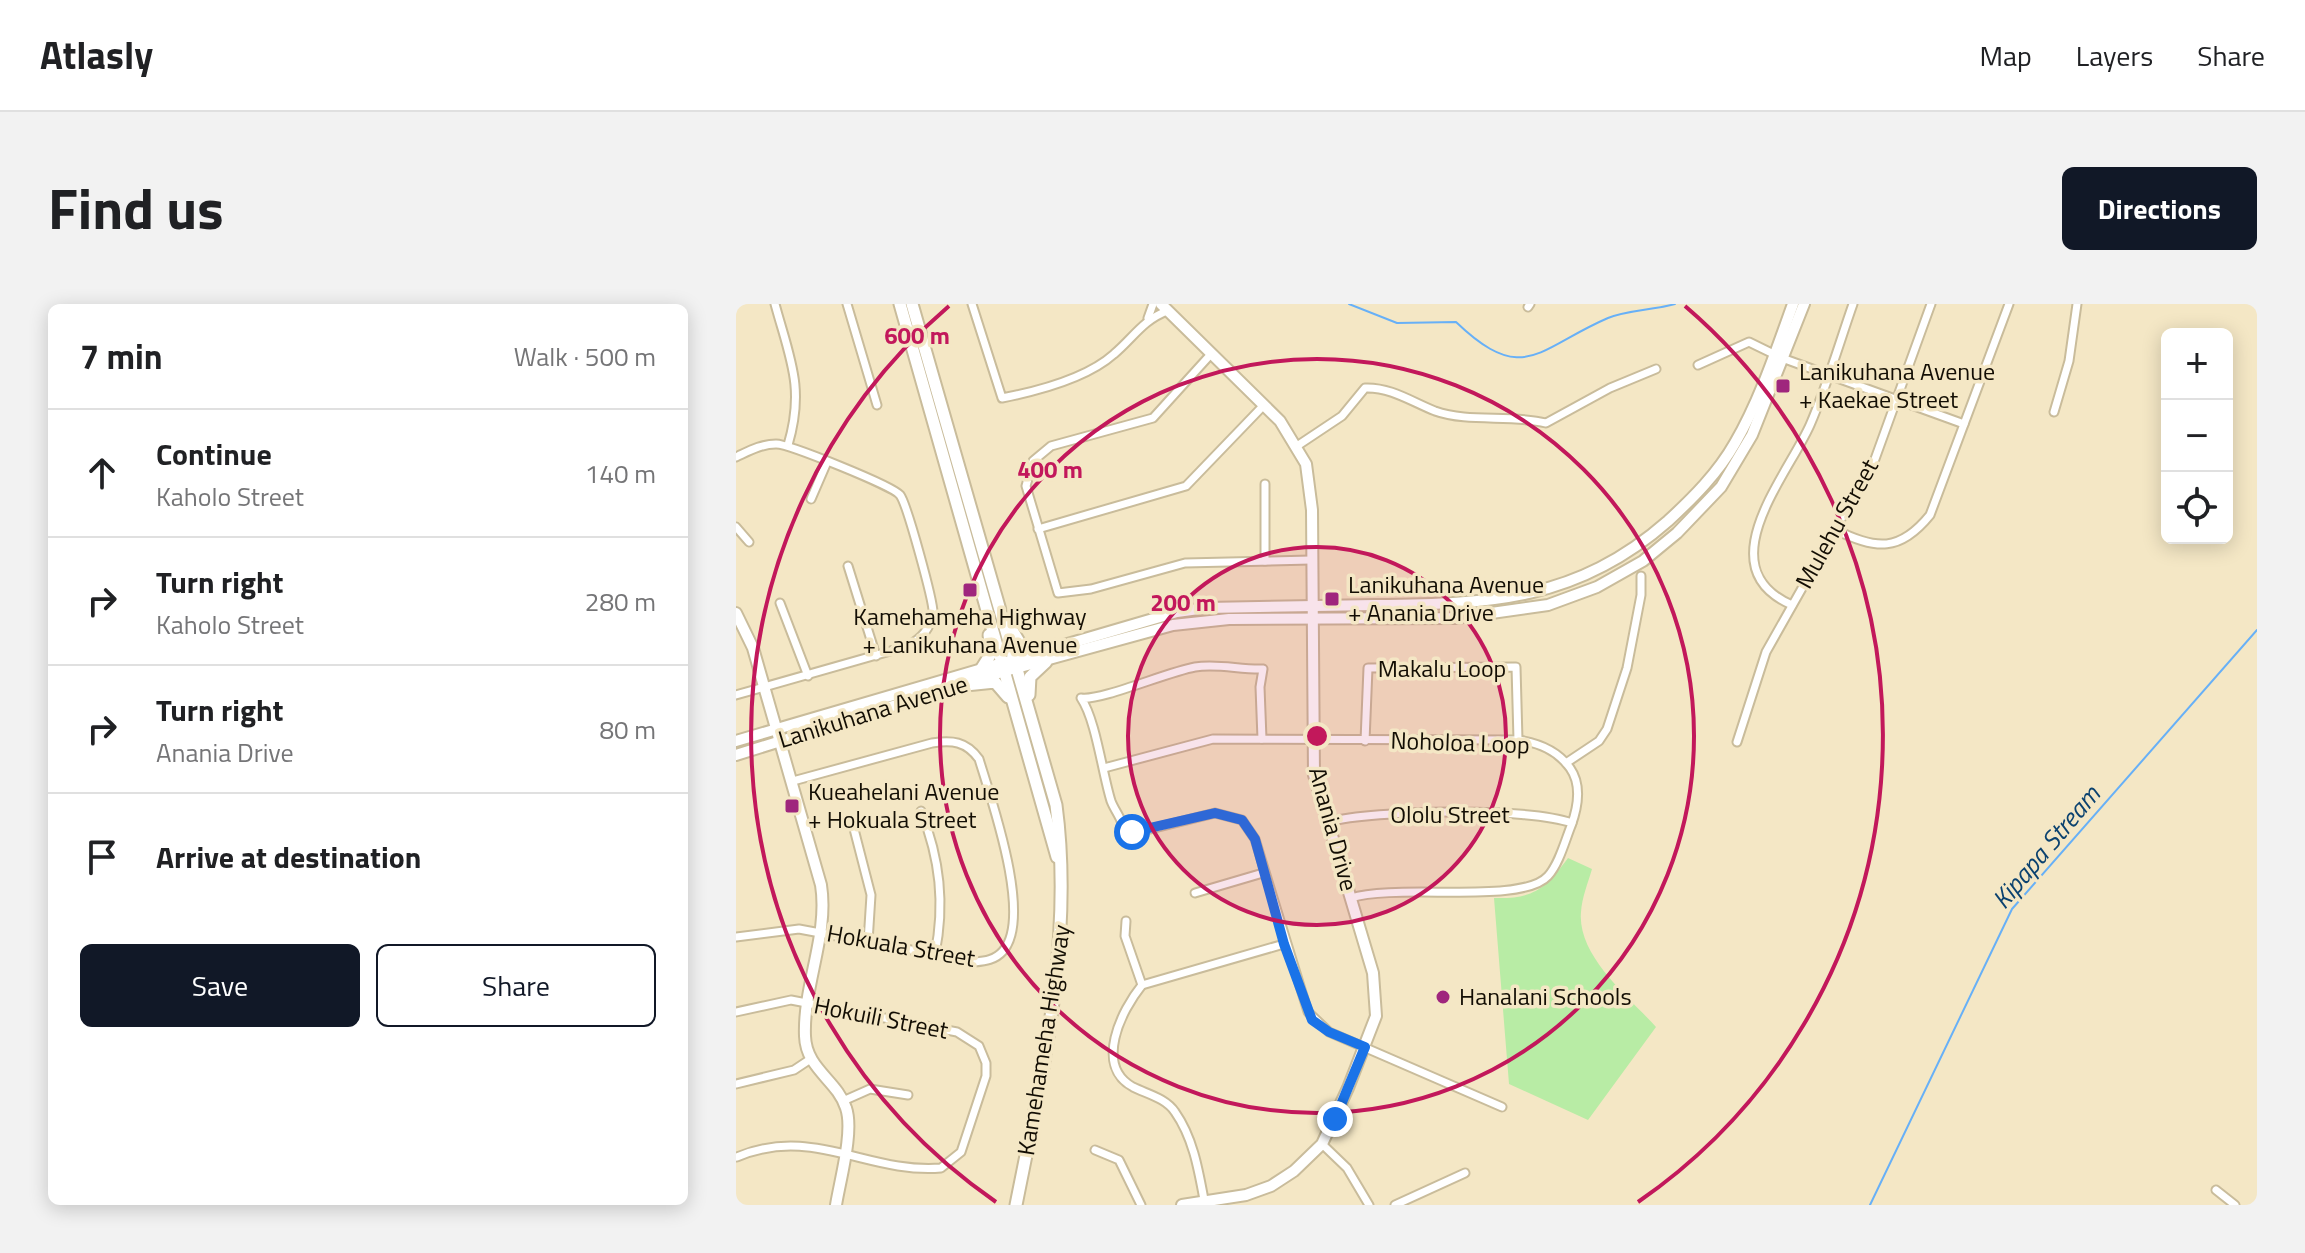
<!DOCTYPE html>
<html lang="en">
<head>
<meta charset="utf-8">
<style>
	:root { --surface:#fff; --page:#f2f2f2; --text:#202124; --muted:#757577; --line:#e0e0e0; --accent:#111827 }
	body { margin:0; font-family:"Titillium Web",sans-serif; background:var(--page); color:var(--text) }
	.controls { position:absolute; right:24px; top:24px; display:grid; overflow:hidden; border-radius:12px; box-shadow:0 4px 20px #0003 }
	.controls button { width:72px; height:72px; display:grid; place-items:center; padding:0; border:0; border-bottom:2px solid var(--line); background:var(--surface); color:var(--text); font:40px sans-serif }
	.stop { position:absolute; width:24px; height:24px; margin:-18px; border:6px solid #1a73e8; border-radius:50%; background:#fff }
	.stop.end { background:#1a73e8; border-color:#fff; box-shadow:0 2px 8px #0008 }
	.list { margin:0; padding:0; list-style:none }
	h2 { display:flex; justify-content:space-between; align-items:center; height:104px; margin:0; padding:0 32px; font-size:34px }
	h2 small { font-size:26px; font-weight:400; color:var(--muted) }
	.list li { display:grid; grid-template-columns:52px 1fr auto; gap:24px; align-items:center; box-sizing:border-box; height:128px; padding:0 32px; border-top:2px solid var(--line) }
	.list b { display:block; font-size:30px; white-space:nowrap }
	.list p { margin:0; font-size:26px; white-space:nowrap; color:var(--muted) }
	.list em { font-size:26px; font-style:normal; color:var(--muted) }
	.actions { display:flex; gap:16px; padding:24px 32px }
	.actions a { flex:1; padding:18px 0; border:2px solid var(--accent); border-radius:12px; text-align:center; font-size:28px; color:var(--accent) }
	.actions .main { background:var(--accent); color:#fff }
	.icon { flex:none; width:44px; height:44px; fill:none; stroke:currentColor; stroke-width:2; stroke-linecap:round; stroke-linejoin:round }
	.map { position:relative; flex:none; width:1521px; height:901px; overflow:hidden; border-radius:12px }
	header { display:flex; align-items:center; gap:48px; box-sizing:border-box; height:112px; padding:0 40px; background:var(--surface); border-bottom:2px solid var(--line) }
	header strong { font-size:38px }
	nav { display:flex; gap:44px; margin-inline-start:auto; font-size:28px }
	.intro { display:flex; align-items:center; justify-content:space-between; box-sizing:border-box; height:192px; padding:0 48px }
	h1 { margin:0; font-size:56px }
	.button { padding:20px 36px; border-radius:12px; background:var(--accent); color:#fff; font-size:28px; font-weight:700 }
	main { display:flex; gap:48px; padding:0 48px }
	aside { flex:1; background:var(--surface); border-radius:12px; box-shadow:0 4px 20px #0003 }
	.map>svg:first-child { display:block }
	.green { fill:#b8eca5 }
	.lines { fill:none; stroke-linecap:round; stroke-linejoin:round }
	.stream { stroke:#67b0f7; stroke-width:2 }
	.street-casing { stroke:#c9bc9b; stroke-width:11 }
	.secondary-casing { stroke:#c9bc9b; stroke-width:14 }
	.primary-casing { stroke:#c9bc9b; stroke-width:15 }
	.street { stroke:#fff; stroke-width:7 }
	.secondary { stroke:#fff; stroke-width:10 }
	.primary { stroke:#fff; stroke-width:11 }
	.route { stroke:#1a73e8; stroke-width:10 }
	.ring { fill:none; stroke:#c2185b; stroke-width:4 }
	.poi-dot { fill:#9f267d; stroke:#f4e7c5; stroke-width:3 }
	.labels { text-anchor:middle; stroke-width:7; stroke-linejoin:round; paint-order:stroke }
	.poi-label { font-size:24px; fill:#130e04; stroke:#f4e7c5; text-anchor:start }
	.street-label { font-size:24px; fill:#130e04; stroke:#f4e7c5 }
	.water-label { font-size:26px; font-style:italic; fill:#0b426f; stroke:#f4e7c5 }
	.centre { fill:#c2185b; stroke:#f4e7c5; stroke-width:4 }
	.ring-label { font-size:24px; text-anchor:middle; font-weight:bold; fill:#c2185b; stroke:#f4e7c5; stroke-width:7; stroke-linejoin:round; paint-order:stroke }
</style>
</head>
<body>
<header>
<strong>Atlasly</strong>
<nav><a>Map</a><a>Layers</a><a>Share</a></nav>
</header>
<div class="intro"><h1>Find us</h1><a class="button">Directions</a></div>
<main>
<aside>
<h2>7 min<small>Walk · 500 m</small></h2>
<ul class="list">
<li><svg class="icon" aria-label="ahead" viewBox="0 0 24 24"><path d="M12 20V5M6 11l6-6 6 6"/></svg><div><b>Continue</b><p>Kaholo Street</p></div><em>140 m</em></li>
<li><svg class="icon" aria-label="right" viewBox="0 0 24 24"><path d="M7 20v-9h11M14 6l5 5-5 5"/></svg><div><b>Turn right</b><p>Kaholo Street</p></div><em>280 m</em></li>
<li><svg class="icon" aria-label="right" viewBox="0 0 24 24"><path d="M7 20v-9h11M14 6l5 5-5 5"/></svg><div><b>Turn right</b><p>Anania Drive</p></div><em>80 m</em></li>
<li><svg class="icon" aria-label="arrive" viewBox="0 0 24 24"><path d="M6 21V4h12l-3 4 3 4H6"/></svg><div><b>Arrive at destination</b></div></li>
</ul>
<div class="actions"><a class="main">Save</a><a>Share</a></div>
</aside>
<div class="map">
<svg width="1521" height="901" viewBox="0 0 1521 901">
	<rect width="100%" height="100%" fill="#f4e7c5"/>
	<path class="green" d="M832 554 856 565C852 579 846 593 845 608 841 652 893 693 920 723L852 816 773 780 758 594C798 595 809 585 832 554Z"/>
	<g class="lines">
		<g class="stream">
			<path d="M613 0 661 19 720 18C788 83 802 44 872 14 892 6 918 6 939 0"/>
			<path d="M1134 901 1276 605 1521 326"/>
		</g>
		<g class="street-casing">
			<g id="street">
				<path d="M39 0C54 55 69 84 52 141"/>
				<path d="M111 0 141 101"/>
				<path d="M236 0 266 94C302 87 350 75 378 50 397 34 407 16 431 7"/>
				<path d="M792 3 794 0"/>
				<path d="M412 14 417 0"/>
				<path d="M475 50 417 114 315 142 297 157 290 182 322 289 355 285 449 259 575 256"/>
				<path d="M962 61 1013 38 1046 54 1228 120"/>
				<path d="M1318 108 1333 57 1341 0"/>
				<path d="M561 142 606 112 629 84C655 83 676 98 699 107 733 119 774 110 810 119L874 84 920 65"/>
				<path d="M0 153C13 147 25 140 40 140 53 140 157 182 164 191 171 200 198 299 197 309 194 325 186 334 172 342L0 391"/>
				<path d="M75 195 91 158"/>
				<path d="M0 223 13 238"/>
				<path d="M302 225 450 182 528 101"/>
				<path d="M1100 226C1140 246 1164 248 1194 211L1273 0"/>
				<path d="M529 257V180"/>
				<path d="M112 262 140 352"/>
				<path d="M44 299 72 372"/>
				<path d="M1056 301C970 264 1052 171 1074 121 1091 82 1103 40 1117 0"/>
				<path d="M526 435 524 383 527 365C505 366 481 359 459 363 431 368 365 397 345 394 360 416 366 468 375 497 380 510 390 518 386 532L479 509 506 516 519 535 572 708 593 728 766 803"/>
				<path d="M629 437 632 364 780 363 782 436"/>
				<path d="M1001 438 1030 348 1139 155 1195 0"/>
				<path d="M830 459 863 437 871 425 891 364 905 291V272"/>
				<path d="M368 464 477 435 782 436C803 439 821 446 834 464 846 481 842 503 835 522 829 537 823 560 812 572 786 601 661 579 615 594"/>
				<path d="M185 507C204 555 209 600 199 650"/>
				<path d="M592 518C639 506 791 503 836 519"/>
				<path d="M118 525 135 591 132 638"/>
				<path d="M459 589 527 569"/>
				<path d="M390 617 389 632 406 681"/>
				<path d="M0 633 63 625 239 658C249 657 259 656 267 647 297 613 255 495 243 455 230 437 216 436 196 439L57 477"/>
				<path d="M0 708 55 696 221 728 243 742 250 759V772L225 848 205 864C132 870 76 821 1 853"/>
				<path d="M0 780 58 766 73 756"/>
				<path d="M107 797 134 785 172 791"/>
				<path d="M586 840 611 864 633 901"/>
				<path d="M359 846 383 856 405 901"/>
				<path d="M1480 886 1499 901"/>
				<path d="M469 901C463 869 458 835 439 808 430 794 411 790 397 783 358 762 385 707 406 681L548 640"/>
				<path d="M659 901 729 869"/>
			</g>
		</g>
		<g class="secondary-casing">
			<g id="secondary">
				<path d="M425 0 544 117 570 160 576 206 578 471 637 669 640 712 612 784 586 840 558 867 535 882 510 891 446 901"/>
				<path d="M0 309 17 344 85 581C93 631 67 681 69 732 70 765 101 776 110 804 118 827 104 876 100 901"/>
				<path d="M0 437 441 308 470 304C526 303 582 302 639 301 754 300 841 297 932 217 957 194 982 169 999 139 1024 96 1040 47 1057 0"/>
				<path d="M0 451 269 367 437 321 493 315 720 314 812 301 861 283 907 257 941 229 985 183 1016 131 1068 0"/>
			</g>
		</g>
		<g class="primary-casing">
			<g id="primary">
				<path d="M164 0 321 553"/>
				<path d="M176 0 320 501C338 635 306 770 280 901"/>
				<path d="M276 326 285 341 309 346"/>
				<path d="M246 364 256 348 253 331"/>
				<path d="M220 382 259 378 272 393"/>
				<path d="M293 391 294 373 310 358"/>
			</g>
		</g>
		<use href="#street" class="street"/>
		<use href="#secondary" class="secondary"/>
		<use href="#primary" class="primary"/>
	</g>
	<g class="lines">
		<path class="route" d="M396 528 479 509 506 516 519 535 548 640 576 716 593 728 629 743 599 815"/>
	</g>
	<circle cx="581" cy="432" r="189" fill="#c2185b" fill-opacity=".12"/>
	<g class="ring">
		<circle cx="581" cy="432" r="189"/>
		<circle cx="581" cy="432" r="377"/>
		<path d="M260 898A566 566 0 0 1 213 2M949 2A566 566 0 0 1 902 898"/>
	</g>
	<g class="poi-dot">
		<rect x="1039" y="74" width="16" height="16" rx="4"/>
		<rect x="226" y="278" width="16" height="16" rx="4"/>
		<rect x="588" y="287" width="16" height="16" rx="4"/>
		<rect x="48" y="494" width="16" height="16" rx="4"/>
		<circle cx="707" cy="693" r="8"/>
	</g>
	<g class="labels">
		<g class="poi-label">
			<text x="1063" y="76">Lanikuhana Avenue<tspan x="1063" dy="28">+ Kaekae Street</tspan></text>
			<text x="612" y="289">Lanikuhana Avenue<tspan x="612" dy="28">+ Anania Drive</tspan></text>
			<text x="234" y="321" text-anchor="middle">Kamehameha Highway<tspan x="234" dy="28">+ Lanikuhana Avenue</tspan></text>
			<text x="72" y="496">Kueahelani Avenue<tspan x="72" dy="28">+ Hokuala Street</tspan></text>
			<text x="723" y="701">Hanalani Schools</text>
		</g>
		<g class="street-label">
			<text transform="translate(1101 220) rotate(-61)" y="8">Mulehu Street</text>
			<text x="706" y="373">Makalu Loop</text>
			<text transform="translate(137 408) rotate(-17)" y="8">Lanikuhana Avenue</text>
			<text transform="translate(724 439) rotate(2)" y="8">Noholoa Loop</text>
			<text x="714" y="519">Ololu Street</text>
			<text transform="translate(597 525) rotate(75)" y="8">Anania Drive</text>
			<text transform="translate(165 642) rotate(10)" y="8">Hokuala Street</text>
			<text transform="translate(145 714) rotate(11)" y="8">Hokuili Street</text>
			<text transform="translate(308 736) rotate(-81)" y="8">Kamehameha Highway</text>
		</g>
		<g class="water-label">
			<text transform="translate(1310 543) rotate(-50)" y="9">Kipapa Stream</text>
		</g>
	</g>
	<circle cx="581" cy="432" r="12" class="centre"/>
	<g class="ring-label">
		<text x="181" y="40">600 m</text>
		<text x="314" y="174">400 m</text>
		<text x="447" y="307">200 m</text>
	</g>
</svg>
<div class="controls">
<button>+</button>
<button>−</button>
<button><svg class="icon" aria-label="locate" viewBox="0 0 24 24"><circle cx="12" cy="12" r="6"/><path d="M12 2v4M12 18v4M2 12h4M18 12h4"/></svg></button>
</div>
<div class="stop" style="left:396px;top:528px"></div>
<div class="stop end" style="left:599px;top:815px"></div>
</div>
</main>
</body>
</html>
